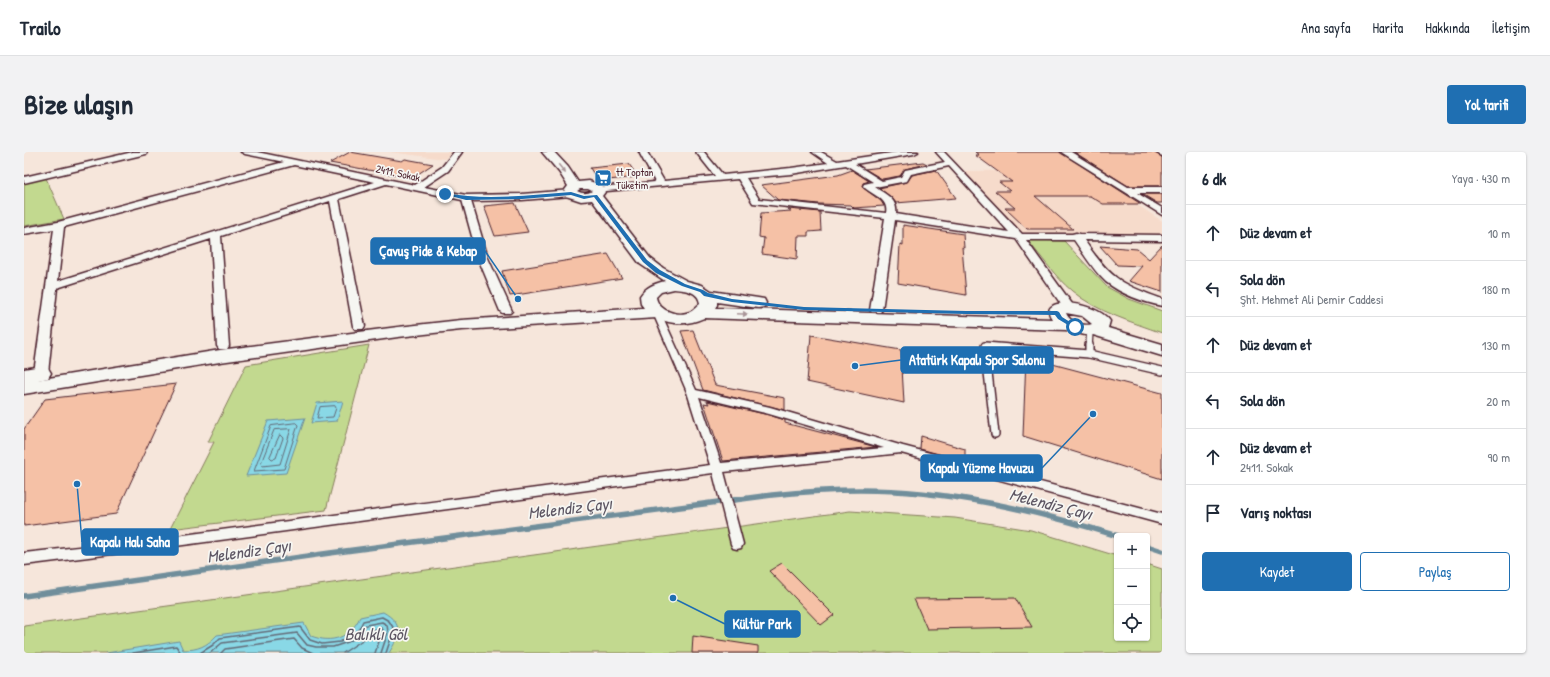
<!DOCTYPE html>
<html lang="tr">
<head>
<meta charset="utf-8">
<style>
	:root { --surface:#fff; --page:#f2f2f3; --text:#1f2937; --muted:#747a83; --line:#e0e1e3; --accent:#1f6fb2 }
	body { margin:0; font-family:"Patrick Hand",sans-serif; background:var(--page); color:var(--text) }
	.controls { position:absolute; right:12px; bottom:12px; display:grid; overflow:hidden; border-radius:4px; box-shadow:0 1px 3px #0004 }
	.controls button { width:36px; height:36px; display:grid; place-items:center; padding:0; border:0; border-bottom:1px solid var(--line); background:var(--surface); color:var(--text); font:20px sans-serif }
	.stop { position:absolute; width:12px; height:12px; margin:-9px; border:3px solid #1f6fb2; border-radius:50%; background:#fff }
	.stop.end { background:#1f6fb2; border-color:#fff; box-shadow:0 1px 4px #0008 }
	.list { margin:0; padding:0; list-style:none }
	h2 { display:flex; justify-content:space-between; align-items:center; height:52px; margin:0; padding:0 16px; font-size:17px }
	h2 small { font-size:13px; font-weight:400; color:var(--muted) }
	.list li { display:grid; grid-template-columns:26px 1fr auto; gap:12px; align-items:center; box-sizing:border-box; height:56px; padding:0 16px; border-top:1px solid var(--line) }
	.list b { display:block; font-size:15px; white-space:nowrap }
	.list p { margin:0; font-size:13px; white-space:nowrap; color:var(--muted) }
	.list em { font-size:13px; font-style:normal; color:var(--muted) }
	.actions { display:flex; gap:8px; padding:12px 16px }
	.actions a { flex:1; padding:9px 0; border:1px solid var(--accent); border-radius:4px; text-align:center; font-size:14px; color:var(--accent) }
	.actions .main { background:var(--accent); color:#fff }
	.icon { flex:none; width:22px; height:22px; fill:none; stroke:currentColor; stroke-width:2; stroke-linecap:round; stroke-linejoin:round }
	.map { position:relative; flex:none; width:1138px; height:501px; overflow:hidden; border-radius:4px }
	header { display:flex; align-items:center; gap:24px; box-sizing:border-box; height:56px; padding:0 20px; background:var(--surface); border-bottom:1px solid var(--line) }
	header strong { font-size:19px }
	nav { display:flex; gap:22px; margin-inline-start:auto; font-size:14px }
	.intro { display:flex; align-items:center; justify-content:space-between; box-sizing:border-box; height:96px; padding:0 24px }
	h1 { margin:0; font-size:28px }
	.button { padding:10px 18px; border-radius:4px; background:var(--accent); color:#fff; font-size:14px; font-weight:700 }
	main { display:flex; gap:24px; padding:0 24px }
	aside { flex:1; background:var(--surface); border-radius:4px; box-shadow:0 1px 3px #0004 }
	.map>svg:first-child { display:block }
	.built { fill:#f6dbcb }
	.green { fill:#c2d98f; stroke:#867c5d }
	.water { fill:#89d8e6; stroke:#708e9b }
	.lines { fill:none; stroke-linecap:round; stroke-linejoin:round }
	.shore-far1 { stroke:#636976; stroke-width:1 }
	.shore { stroke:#636976; stroke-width:1.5 }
	.stream { stroke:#708e9b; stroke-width:5.5 }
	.building { fill:#f5c1a6; stroke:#4a1f2b }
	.service-far1-casing { stroke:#4a1f2b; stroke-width:8 }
	.service-casing { stroke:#4a1f2b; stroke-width:10 }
	.pedestrian-casing { stroke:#4a1f2b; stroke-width:3 }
	.minor-casing { stroke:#4a1f2b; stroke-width:3 }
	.secondary-casing { stroke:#4a1f2b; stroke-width:3 }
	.trunk-casing { stroke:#4a1f2b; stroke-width:3 }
	.service-far1 { stroke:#f6f6f2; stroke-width:5.5 }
	.service { stroke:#f6f6f2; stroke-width:7 }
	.pedestrian { fill:#f6f6f2; fill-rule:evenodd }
	.minor { fill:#f6f6f2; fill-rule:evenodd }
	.secondary { fill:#f6f6f2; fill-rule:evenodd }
	.trunk { fill:#f6f6f2; fill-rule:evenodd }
	.oneway { fill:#a99598 }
	.route { fill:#1f6fb2 }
	.labels { text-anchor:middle; stroke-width:3.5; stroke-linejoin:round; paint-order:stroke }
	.far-poi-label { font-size:11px; fill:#4a1f2b; stroke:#f6f6f2; text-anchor:start }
	.far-street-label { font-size:11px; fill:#4a1f2b; stroke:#f6f6f2 }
	.near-water-label { font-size:17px; font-style:italic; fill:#5d5663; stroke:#f6f6f2 }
	.leader { fill:none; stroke:#1f6fb2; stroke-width:1.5 }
	.callout-dot { fill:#1f6fb2; stroke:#f6f6f2; stroke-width:1.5 }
	.callout { fill:#1f6fb2; stroke:#1f6fb2; stroke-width:1.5 }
	.callout-label { font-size:14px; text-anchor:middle; font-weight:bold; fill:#fff }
</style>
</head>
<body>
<header>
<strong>Trailo</strong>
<nav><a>Ana sayfa</a><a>Harita</a><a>Hakkında</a><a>İletişim</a></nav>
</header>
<div class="intro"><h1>Bize ulaşın</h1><a class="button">Yol tarifi</a></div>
<main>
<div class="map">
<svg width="1138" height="501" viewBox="0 0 1138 501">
	<rect width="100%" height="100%" fill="#f6e6db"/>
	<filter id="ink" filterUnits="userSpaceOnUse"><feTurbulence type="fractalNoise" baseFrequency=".025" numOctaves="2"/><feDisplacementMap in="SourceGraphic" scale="8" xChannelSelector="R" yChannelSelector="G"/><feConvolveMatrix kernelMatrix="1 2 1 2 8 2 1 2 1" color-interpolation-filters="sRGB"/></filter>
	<g filter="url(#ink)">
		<g class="built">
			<path d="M365 0H428L421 7Z"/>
			<path d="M1060 18 1138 69V83L999 82 938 19Z"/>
		</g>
		<g class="green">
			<path d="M22 26 40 67 0 74V31Z"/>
			<path d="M1003 88 1040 89 1083 135 1105 147 1138 159V181C1108 170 1073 160 1048 139 1031 125 1018 105 1003 88Z"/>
			<path d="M345 193 302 358 146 377 190 290H184L222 213Z"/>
			<path d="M826 359 931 366 1007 378 1093 404V486H1123V412L1138 417V501H0V474Z"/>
		</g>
		<g class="water">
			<path d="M319 249 313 269 287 271 293 251Z"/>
			<path d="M281 266 262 321 222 324 244 269Z"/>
			<path d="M359 460C380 472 376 483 365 501H82L155 489 159 498C174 498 183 494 193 483L280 471 287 484C308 492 326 486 336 465Z"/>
		</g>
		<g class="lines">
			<g class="shore-far1">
				<path d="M311 254 312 256 309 265 293 266 296 255Z"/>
				<path d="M272 271 274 273 260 317 230 319 247 274Z"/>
				<path d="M267 277 256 312 238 314 237 311 250 278Z"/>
				<path d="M256 283 259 286 252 306 248 307 246 305Z"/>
			</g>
			<g class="shore">
				<path d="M109 501 152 494 157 501"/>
				<path d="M176 501 189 493 196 486 276 475 286 488 298 492 316 490 334 479 339 469 358 465 365 469 370 477 362 501"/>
				<path d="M186 501 198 491 273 481 283 493 292 495H309L324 490 331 486 342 473 358 470 363 473 364 480 357 501"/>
				<path d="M197 501 201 497 270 487 278 496 289 501"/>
				<path d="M319 501 340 487 346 479 357 476 359 478 351 501"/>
			</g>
			<g class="stream">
				<path d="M1123 394 1138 399"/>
				<path d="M0 444 306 401 748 343C777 340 806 338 836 338 924 338 1010 358 1094 384"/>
			</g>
		</g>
		<g class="building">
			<path d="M326 0 378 9 381 7 409 12 388 26 306 11Z"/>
			<path d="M951 0H1036L1117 52H1079L1066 44H1011L1049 77H1003L981 56H991L971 39H986L975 30H988L951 3H955Z"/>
			<path d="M1050 0H1130L1138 5V34H1104Z"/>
			<path d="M899 10 903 12 881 17 876 24 858 27 841 17Z"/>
			<path d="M605 12 614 25 574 29 566 16Z"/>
			<path d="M828 18 845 29 839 31 838 35 857 49 860 54 830 56 827 53 795 52 754 48 737 33 814 23Z"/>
			<path d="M912 18 932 46 872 51 867 45 855 36 883 30 888 23Z"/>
			<path d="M1118 42H1138V51H1133Z"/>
			<path d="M491 51 504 80 471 84 460 54Z"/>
			<path d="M764 57 796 60 797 79 784 80V84H774L773 107 738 102 740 86 735 85 737 61 767 59Z"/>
			<path d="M879 73 939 82 940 96 938 95 942 143 874 131 876 92 879 93Z"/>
			<path d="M1138 93V140L1105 129 1118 114 1093 113 1076 94 1113 97 1125 107Z"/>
			<path d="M584 102 598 126 486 144 478 119Z"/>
			<path d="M669 178 691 233 761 246V258L679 238 657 179Z"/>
			<path d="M787 183 877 198 880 251 783 230Z"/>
			<path d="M1002 205 1138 241V327L999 284Z"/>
			<path d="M152 232 92 362 0 374V277L21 247Z"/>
			<path d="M683 249 745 263 761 268V271L852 295 699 309 680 251 685 252Z"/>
			<path d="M897 284 941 297V309L896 297Z"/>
			<path d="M758 411 810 463 797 473 745 419Z"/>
			<path d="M991 446 1008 475 903 477 890 447Z"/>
			<path d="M669 484 734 494V501H668Z"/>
		</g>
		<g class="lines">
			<g class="service-far1-casing">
				<path id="service-far1" d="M1065 194 1066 178"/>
			</g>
			<g class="service-casing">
				<g id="service">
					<path d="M1065 202V193"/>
					<path d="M971 282 961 194 1065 202 1138 219"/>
				</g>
			</g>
			<g class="pedestrian-casing">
				<path id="pedestrian" d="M633 158 637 161 672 238 746 255 879 294 1138 362V372L877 301 700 320 719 392 717 396 713 397 709 396 707 392 689 321 137 396 0 413V401L137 386 686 313 663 240 629 161ZM675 245 745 262 860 296 697 311Z"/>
			</g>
			<g class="minor-casing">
				<g id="minor">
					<path d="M109 0H123L122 2 0 31V25Z"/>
					<path d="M217 0H233L391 33 418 15 430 0H438L424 19 400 35 442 43 498 42 547 38 551 41 547 44 498 48 447 49 464 106 488 159 486 161H478L476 159 454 106 438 48 362 32 315 47 341 174 339 177H331L329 174 306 49 197 84 205 194 203 197H195L193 194 187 87 33 136 24 221 22 224 17 225 12 224 10 221 30 77 0 82V76L34 70 260 10 221 2ZM270 13 351 30 34 129 40 75Z"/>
					<path d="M615 0H623L640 29 691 24 672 0H680L699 23 767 16 804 11 788 0H797L813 9 874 0H894L890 2 831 12 858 29 877 25 881 18 921 10 912 0H920L998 82H1048L1052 81 1056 82 1138 83V89L1060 88C1087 127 1095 131 1138 147V154C1119 150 1097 142 1082 130 1069 118 1060 102 1050 88H1002L1051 156 1049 158H1041L992 87 871 68 858 158 856 160H848L846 158 861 66 729 51 714 27 572 40 571 38 572 36 575 35 631 30ZM822 13 849 30 840 32 839 34C847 43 865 46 862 61L735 47 722 26 767 22ZM925 14 985 80 872 62C874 47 862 43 851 35L883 29 887 22Z"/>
					<path d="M1037 0H1047L1104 35H1138V41H1113L1138 56V63Z"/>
					<path d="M1131 0H1138V4Z"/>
				</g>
			</g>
			<g class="secondary-casing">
				<path id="secondary" d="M518 0H530L544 15 554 30 565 29 577 33 581 40 578 44 626 106 639 116 663 129 678 133 687 139 734 146 740 147 742 151 740 155 734 156 693 150V153L691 156 1028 167C1011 143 1072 149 1086 169L1084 176 1138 192V204L1069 183H1061L1042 178 680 166C665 173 648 173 633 166L437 178 374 185 196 210 0 242V230L196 198 374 175 437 168 620 156 617 152 616 144C623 134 630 132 641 129L616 112 568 48 557 49 542 44 541 38 544 34 535 20ZM556 37H564L568 39C563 42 559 42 553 39ZM650 137C661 138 675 139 676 152 673 154 670 158 666 160 654 165 634 159 632 145L637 140ZM1042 161 1058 164 1068 172C1060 175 1045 170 1042 161Z"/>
			</g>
			<g class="trunk-casing">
				<path id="trunk" d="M17 214 24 216 27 221 24 226 0 231V217Z"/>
			</g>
			<use href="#service-far1" class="service-far1"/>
			<use href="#service" class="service"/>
			<use href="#pedestrian" class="pedestrian"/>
			<use href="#minor" class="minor"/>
			<use href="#secondary" class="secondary"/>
			<use href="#trunk" class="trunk"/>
		</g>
		<defs><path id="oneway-solid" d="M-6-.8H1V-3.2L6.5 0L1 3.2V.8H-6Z"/></defs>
		<g class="oneway">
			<use href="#oneway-solid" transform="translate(538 17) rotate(52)"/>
			<use href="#oneway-solid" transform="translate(718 162) rotate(2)"/>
		</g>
	</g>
	<path class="route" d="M547 40 560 44 573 43 623 108 636 118 661 132 679 138 684 141 708 147 780 155 942 159H1033L1035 160 1038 165 1054 175 1049 176 1034 167 1031 163 942 162 780 158 708 150 680 144 676 140 658 134 632 121 619 110 570 45 560 47 547 43 498 47 442 48 419 42 421 41C462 49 505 43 547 40Z"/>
	<defs>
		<g id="supermarket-square" transform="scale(0.9)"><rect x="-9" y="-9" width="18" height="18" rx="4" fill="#1f6fb2" stroke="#f6f6f2"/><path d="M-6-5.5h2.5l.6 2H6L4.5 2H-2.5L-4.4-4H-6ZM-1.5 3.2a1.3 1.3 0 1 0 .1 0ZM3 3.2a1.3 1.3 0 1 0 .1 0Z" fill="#fff"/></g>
	</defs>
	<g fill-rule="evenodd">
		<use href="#supermarket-square" x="579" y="26"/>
	</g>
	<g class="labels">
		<g class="far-poi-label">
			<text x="592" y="24">tt Toptan<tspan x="592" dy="13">Tüketim</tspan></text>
		</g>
		<g class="far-street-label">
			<text transform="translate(374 21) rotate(12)" y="4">2411. Sokak</text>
		</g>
		<g class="near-water-label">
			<text transform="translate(1027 352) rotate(14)" y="6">Melendiz Çayı</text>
			<text transform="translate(546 356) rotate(-7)" y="6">Melendiz Çayı</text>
			<text transform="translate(225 399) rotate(-8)" y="6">Melendiz Çayı</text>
			<text x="352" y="488">Balıklı Göl</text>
		</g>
	</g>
	<path class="leader" d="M494 147L461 99M831 214L877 208M1069 262L1018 316M53 332L58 390M649 446L701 472"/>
	<g class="callout-dot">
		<circle cx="494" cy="147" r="4"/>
		<circle cx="831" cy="214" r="4"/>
		<circle cx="1069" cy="262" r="4"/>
		<circle cx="53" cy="332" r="4"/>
		<circle cx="649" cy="446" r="4"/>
	</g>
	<g class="callout">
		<rect x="347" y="86" width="114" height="26" rx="4"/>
		<rect x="877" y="195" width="152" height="26" rx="4"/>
		<rect x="897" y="303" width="121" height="26" rx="4"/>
		<rect x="58" y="377" width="96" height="26" rx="4"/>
		<rect x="701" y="459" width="75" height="26" rx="4"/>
	</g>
	<g class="callout-label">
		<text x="404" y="104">Çavuş Pide &amp; Kebap</text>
		<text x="953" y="213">Atatürk Kapalı Spor Salonu</text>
		<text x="957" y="321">Kapalı Yüzme Havuzu</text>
		<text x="106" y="395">Kapalı Halı Saha</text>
		<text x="738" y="477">Kültür Park</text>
	</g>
</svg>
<div class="controls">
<button>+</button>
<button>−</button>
<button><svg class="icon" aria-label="locate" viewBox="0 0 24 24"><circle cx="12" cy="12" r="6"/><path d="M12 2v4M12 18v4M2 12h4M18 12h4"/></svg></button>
</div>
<div class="stop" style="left:1051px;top:175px"></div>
<div class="stop end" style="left:421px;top:42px"></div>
</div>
<aside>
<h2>6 dk<small>Yaya · 430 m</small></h2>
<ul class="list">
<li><svg class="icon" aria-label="ahead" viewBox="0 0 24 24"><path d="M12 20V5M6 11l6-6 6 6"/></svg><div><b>Düz devam et</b></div><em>10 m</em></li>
<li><svg class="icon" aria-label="left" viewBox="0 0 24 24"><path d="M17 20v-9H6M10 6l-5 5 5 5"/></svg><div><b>Sola dön</b><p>Şht. Mehmet Ali Demir Caddesi</p></div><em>180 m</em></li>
<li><svg class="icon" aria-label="ahead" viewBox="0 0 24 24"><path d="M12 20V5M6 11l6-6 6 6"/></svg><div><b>Düz devam et</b></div><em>130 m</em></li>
<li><svg class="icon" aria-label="left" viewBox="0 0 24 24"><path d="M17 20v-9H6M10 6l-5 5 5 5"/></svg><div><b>Sola dön</b></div><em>20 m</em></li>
<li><svg class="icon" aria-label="ahead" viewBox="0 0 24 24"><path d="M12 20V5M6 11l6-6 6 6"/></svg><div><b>Düz devam et</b><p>2411. Sokak</p></div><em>90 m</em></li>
<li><svg class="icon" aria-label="arrive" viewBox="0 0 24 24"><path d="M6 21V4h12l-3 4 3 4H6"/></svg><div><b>Varış noktası</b></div></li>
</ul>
<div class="actions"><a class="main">Kaydet</a><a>Paylaş</a></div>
</aside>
</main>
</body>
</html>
